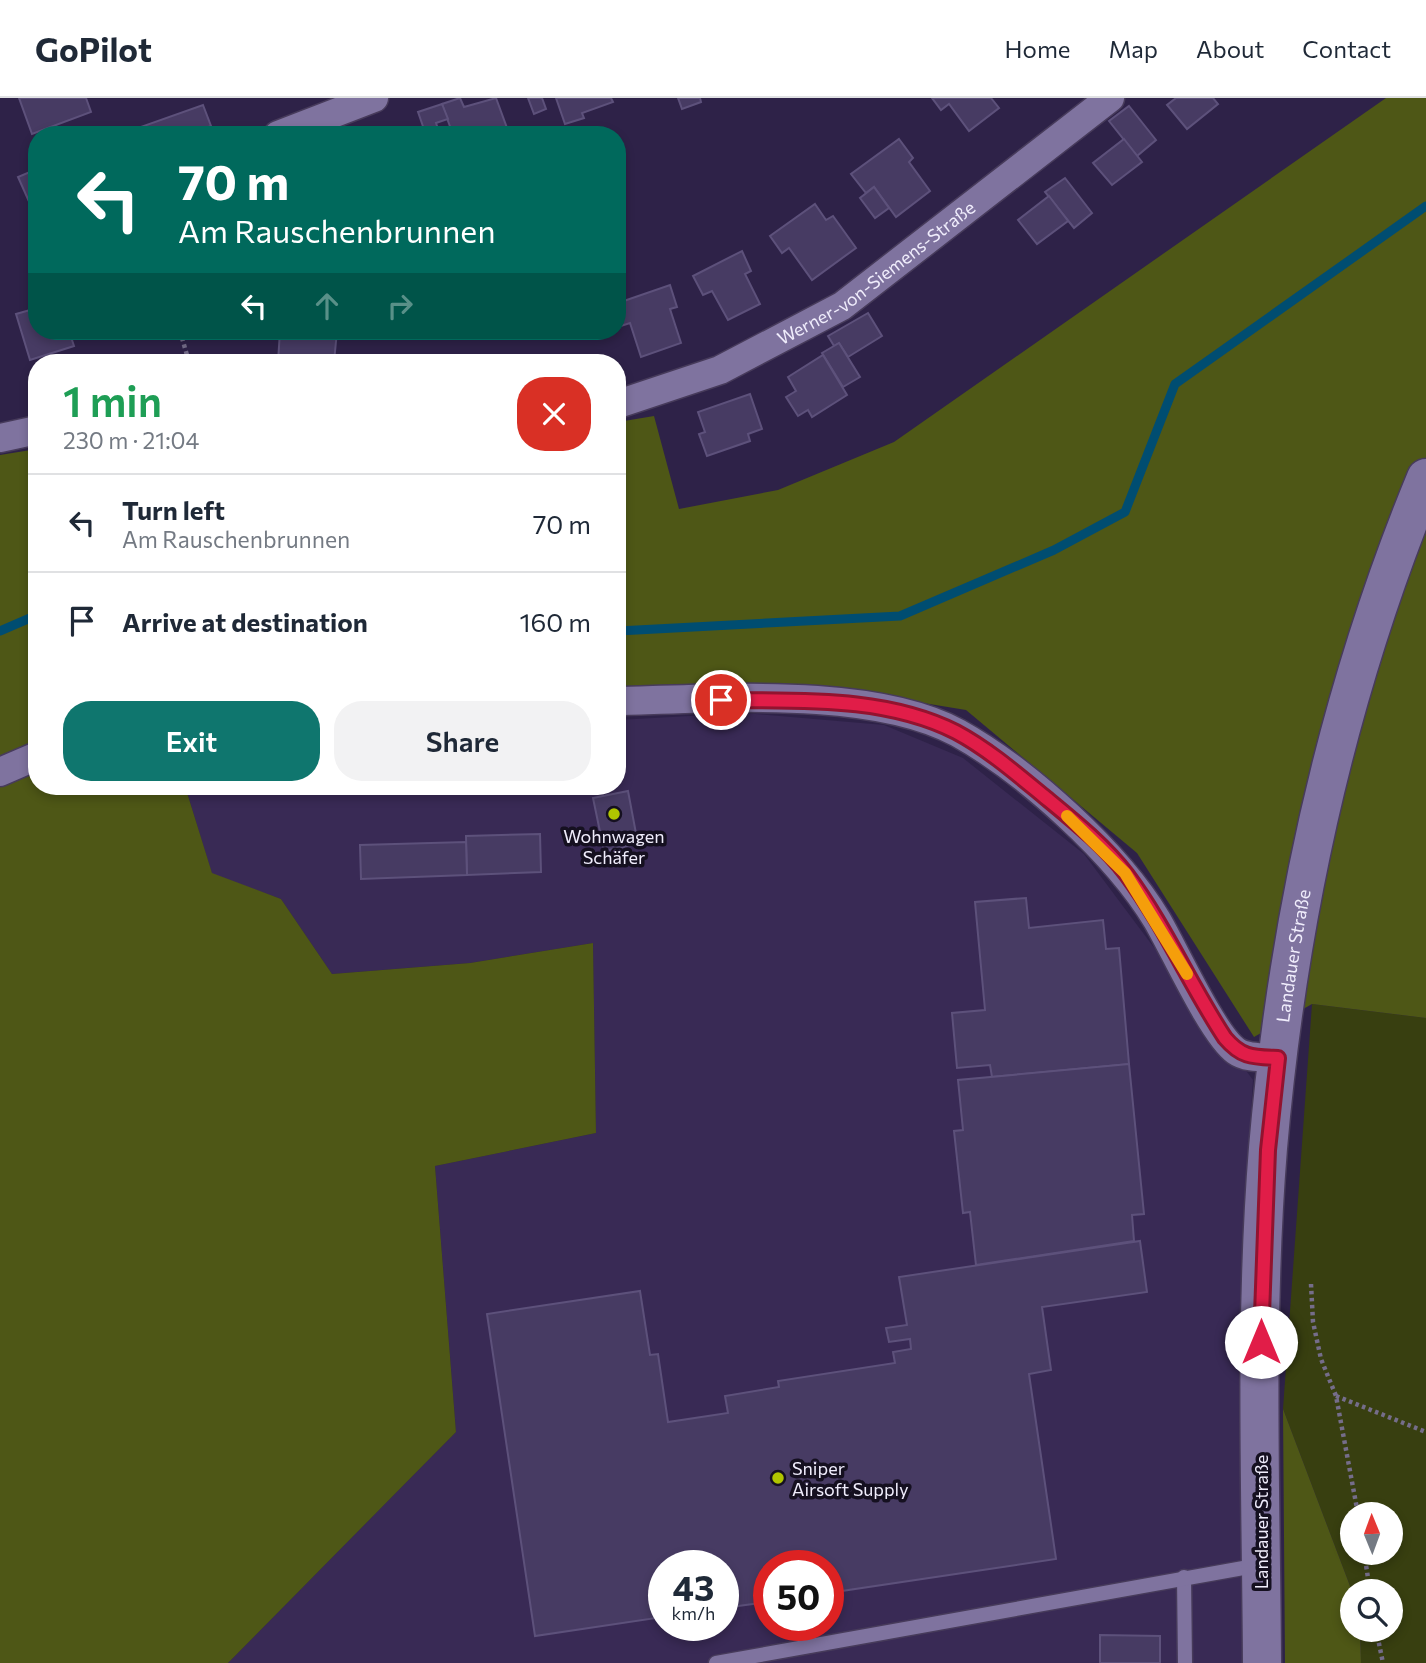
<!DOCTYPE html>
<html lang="en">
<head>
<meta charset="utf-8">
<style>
  :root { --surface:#fff; --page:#f2f2f3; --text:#1f2937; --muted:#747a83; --line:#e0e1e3; --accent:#0f766e }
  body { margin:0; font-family:Commissioner,sans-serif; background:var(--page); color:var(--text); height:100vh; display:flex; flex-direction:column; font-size:26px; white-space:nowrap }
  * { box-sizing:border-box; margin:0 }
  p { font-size:23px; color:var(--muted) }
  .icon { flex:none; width:38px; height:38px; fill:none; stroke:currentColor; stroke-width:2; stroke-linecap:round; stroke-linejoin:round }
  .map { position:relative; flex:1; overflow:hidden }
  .drawer { position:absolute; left:28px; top:256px; width:598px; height:441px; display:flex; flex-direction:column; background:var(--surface); border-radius:28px; box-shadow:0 4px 10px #0003 }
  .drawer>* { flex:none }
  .guide { position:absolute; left:28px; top:28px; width:598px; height:214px; border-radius:28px; box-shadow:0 4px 10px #0003; background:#00695c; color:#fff; overflow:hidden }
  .needle { width:46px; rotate:359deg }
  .controls { position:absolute; left:1340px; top:1404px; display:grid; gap:14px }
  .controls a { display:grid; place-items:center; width:63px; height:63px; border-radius:50%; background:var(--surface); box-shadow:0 4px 10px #0003; font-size:35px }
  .speed { position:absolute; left:648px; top:1452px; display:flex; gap:14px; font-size:35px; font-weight:700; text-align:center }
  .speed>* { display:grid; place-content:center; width:91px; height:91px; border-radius:50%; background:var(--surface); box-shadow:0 4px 10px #0003; line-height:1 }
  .speed small { font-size:18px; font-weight:400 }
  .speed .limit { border:10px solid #d22; background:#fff; color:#111 }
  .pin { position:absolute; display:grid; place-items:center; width:60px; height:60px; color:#fff; margin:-30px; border:4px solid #fff; border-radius:50%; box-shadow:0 2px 7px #0007 }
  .me { position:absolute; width:77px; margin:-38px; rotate:0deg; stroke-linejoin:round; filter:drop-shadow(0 0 5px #0008) }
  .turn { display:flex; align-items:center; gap:24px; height:147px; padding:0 35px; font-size:32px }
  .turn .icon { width:91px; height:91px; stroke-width:2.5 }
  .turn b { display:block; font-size:49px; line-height:60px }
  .lanes { display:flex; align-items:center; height:66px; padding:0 35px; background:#0003; justify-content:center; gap:35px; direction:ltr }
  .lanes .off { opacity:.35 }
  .round { display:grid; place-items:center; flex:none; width:74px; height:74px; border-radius:28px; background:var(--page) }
  .summary { display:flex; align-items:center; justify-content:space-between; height:119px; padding:0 35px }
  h1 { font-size:42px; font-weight:600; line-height:52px; color:#1e9e55 }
  .button { display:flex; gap:14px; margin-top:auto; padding:14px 35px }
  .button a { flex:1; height:80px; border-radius:28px; background:var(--accent); color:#fff; font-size:28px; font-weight:600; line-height:80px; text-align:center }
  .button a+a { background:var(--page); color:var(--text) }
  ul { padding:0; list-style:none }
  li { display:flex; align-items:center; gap:21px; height:98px; padding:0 35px; border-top:2px solid var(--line) }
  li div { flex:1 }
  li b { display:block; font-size:26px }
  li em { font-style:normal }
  header { display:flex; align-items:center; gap:42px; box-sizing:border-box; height:98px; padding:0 35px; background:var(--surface); border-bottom:2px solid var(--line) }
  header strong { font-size:33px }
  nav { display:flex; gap:38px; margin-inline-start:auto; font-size:24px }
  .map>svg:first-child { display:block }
  .built { fill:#392a55; fill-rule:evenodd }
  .green { fill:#383f10; fill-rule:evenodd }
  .forest { fill:#4e5716 }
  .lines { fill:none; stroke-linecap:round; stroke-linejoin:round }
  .stream { stroke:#004d71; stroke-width:9 }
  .building { fill:#473b63; stroke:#5d517b; stroke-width:2 }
  .service-casing { stroke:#473b5b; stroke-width:17 }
  .minor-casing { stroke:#473b5b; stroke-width:31 }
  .secondary-casing { stroke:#473b5b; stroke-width:41 }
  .path { stroke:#756d8a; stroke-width:4.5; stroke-dasharray:3.5 3.5; stroke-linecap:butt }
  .service { stroke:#7f739f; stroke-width:14 }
  .minor { stroke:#7f739f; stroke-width:28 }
  .secondary { stroke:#7f739f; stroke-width:38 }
  .route-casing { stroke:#92132f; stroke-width:18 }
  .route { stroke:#e11d48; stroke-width:12 }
  .slow { stroke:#f59e0b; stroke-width:12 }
  .poi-dot { fill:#b0c500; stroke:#151020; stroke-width:2.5 }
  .labels { text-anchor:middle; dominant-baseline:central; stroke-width:7; stroke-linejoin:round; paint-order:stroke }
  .street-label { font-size:18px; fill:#f0edfc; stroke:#151020 }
  .poi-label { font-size:18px; fill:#f0edfc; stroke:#151020 }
</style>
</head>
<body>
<header>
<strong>GoPilot</strong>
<nav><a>Home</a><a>Map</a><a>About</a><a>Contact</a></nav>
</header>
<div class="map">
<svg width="1426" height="1565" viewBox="0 0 1426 1565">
  <rect width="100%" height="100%" fill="#2e2248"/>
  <!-- built -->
  <path class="built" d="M744,615L884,627L963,660L1084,756L1253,982L1243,1134L1242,1280L1247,1565H228L456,1334L435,1068L596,1035L593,845L470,865L332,876L281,801L212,776L185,688H618V622ZM663,1468H723V1528H663ZM768,1468H828V1528H768Z"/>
  <!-- green -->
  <path class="green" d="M1312,906L1426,920V1565H1361L1360,1531H1391V1493H1353V1496L1283,1311ZM1353,1416H1391V1454H1353Z"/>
  <!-- forest -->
  <g class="forest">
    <path d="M1386,0H1426V920L1312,906L1254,939L1137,755L966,612L832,590L618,594V324L654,318L679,411L778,392L894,344Z"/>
    <path d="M37,351V648L0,663V357Z"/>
    <path d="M37,671V688H185L212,775L281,801L332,876L470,865L593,845L596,1035L435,1068L456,1334L228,1565H0V689Z"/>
    <path d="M1283,1311L1353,1496V1531H1360L1361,1565H1285Z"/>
  </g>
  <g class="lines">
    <!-- stream -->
    <g class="stream">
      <path d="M0,533L37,517"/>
      <path d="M618,533L900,518L1054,452L1125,414L1175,286L1426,108"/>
    </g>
  </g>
  <!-- building -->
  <g class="building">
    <path d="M19,0H86L91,14L32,36Z"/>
    <path d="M460,0L464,9L496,0L507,30L488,37H453L442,6Z"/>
    <path d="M528,0H542L546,11L534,16Z"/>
    <path d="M556,0H611L613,4L582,15L584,20L565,26Z"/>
    <path d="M678,0H700L701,4L682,11Z"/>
    <path d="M932,0H991L999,10L969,33L949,6L941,12Z"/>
    <path d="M1176,0H1213L1218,6L1187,31L1167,7Z"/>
    <path d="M442,6L448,21L436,25L440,37H426L418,14Z"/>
    <path d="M203,7L211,28L188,37H137L135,31Z"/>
    <path d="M1129,8L1156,42L1137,58L1109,23Z"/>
    <path d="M899,41L913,60L909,64L930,93L896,119L874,89L866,95L851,76Z"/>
    <path d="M1124,41L1142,64L1112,87L1093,65Z"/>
    <path d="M37,71V116L35,117L18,79Z"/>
    <path d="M1065,80L1092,115L1074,130L1045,94Z"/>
    <path d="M874,89L889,110L875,120L860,100Z"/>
    <path d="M1049,98L1068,123L1037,146L1018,122Z"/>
    <path d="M815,106L826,122L833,118L856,150L812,182L789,150L782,155L770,138Z"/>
    <path d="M742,153L751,173L745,176L760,206L728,222L712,193L703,197L693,178Z"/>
    <path d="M670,187L677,209L670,211L681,245L641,259L630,225L621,228L618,205Z"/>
    <path d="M37,210V233H69L74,248L30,262L16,216Z"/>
    <path d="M868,215L882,238L848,259L839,245L834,248L828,238Z"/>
    <path d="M280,233H337L334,264H278Z"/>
    <path d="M839,245L860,279L843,289L822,255Z"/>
    <path d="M823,257L847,297L812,319L808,312L798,318L786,299L796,293L788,279Z"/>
    <path d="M750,296L762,331L748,336L750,343L707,358L699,336L705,334L698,314Z"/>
    <path d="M628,693L638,746L604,753L593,700Z"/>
    <path d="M540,736L541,774L467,777L466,738Z"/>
    <path d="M466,744L467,777L361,781L360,747Z"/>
    <path d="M1026,800L1029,830L1103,822L1106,851L1119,850L1129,966L992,979L990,967L957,970L952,915L985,912L975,804Z"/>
    <path d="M1129,966L1144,1116L1132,1117L1134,1143L976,1167L970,1114L963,1115L954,1033L963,1032L958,982Z"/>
    <path d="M1140,1143L1147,1194L1042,1209L1051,1272L1029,1276L1056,1461L828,1495V1468H768V1504L723,1510V1468H663V1519L535,1538L487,1216L640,1193L650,1257L658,1256L668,1324L728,1315L725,1298L779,1289L778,1283L895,1265L893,1254L911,1251L910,1241L889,1244L886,1230L907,1227L899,1179Z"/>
    <path d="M1100,1537L1160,1538V1565H1100Z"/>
  </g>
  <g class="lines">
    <!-- service casing -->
    <g class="service-casing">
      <g id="service">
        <path d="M1184,1479L1185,1565"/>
        <path d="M716,1565L1260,1467"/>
      </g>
    </g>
    <!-- minor casing -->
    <g class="minor-casing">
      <g id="minor">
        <path d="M278,37L374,0"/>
        <path id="s1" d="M618,306L720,272L842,208L1110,0"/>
        <path d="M0,340L37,332"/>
        <path d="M618,603C715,601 872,588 958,635C1026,673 1117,755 1157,822C1174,851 1213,937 1236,953C1247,961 1265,959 1278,960"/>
        <path d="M0,674L37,658"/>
      </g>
    </g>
    <!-- secondary casing -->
    <g class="secondary-casing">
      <g id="secondary">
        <path id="s2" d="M1262,1565C1261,1394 1254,1221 1268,1050C1288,820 1338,593 1426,380"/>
      </g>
    </g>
    <!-- path -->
    <g class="path">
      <path d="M180,233L189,264"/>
      <path d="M1311,1186L1313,1224L1321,1261L1336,1298L1358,1416"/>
      <path d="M1336,1298L1426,1334"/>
      <path d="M1364,1454L1370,1493"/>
      <path d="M1376,1531L1383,1565"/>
    </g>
    <!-- service -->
    <use href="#service" class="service"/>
    <!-- minor -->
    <use href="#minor" class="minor"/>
    <!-- secondary -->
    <use href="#secondary" class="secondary"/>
  </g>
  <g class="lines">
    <!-- route casing -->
    <g class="route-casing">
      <path id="route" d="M721,602C799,603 885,598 956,634C988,651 1018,677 1046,700C1074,723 1105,748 1127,777C1165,828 1190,887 1225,940C1242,960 1253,959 1278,960L1268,1052L1261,1244"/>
    </g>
    <!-- route -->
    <use href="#route" class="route"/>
    <!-- slow -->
    <path class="slow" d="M1067,718L1125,775L1187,876"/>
  </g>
  <!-- markers -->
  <g class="poi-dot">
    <circle cx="614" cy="716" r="7"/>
    <circle cx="778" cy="1380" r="7"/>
  </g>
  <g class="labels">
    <!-- street labels -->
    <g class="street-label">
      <text stroke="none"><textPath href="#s1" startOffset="292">Werner-von-Siemens-Straße</textPath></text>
      <text stroke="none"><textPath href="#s2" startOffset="709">Landauer Straße</textPath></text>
      <text transform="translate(1261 1424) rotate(-90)">Landauer Straße</text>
    </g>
    <!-- poi labels -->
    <g class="poi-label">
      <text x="614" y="738">Wohnwagen<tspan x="614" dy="21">Schäfer</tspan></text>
      <text x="792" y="1370" text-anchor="start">Sniper<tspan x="792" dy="21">Airsoft Supply</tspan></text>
    </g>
  </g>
</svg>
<div class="controls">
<a><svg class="needle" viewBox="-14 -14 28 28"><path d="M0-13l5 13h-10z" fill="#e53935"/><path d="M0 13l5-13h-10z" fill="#747a83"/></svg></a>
<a><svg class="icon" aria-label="search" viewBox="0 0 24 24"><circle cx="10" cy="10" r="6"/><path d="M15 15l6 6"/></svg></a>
</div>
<div class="speed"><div>43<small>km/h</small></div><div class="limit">50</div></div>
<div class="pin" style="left:721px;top:602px;background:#d93025"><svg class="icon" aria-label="arrive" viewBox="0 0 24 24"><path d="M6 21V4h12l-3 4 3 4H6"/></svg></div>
<svg class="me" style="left:1261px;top:1244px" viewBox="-20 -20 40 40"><circle r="19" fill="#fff"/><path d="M0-13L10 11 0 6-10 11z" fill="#e11d48"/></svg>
<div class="guide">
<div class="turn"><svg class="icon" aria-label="left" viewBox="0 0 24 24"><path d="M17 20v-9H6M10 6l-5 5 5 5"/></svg><div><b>70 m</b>Am Rauschenbrunnen</div></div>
<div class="lanes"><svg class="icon" aria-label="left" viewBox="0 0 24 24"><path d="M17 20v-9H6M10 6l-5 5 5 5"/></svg><svg class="icon off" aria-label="ahead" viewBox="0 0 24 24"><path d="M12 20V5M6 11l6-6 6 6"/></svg><svg class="icon off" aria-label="right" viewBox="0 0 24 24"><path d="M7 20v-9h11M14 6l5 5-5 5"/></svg></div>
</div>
<section class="drawer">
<div class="summary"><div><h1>1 min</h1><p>230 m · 21:04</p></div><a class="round" style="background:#d93025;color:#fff"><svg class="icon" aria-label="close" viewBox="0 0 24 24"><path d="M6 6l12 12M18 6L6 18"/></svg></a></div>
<ul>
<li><svg class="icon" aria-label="left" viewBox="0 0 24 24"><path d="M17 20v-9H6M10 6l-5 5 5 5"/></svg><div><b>Turn left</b><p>Am Rauschenbrunnen</p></div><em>70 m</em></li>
<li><svg class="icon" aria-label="arrive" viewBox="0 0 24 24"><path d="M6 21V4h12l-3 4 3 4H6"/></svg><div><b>Arrive at destination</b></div><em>160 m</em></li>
</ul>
<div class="button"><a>Exit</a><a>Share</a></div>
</section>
</div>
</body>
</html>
